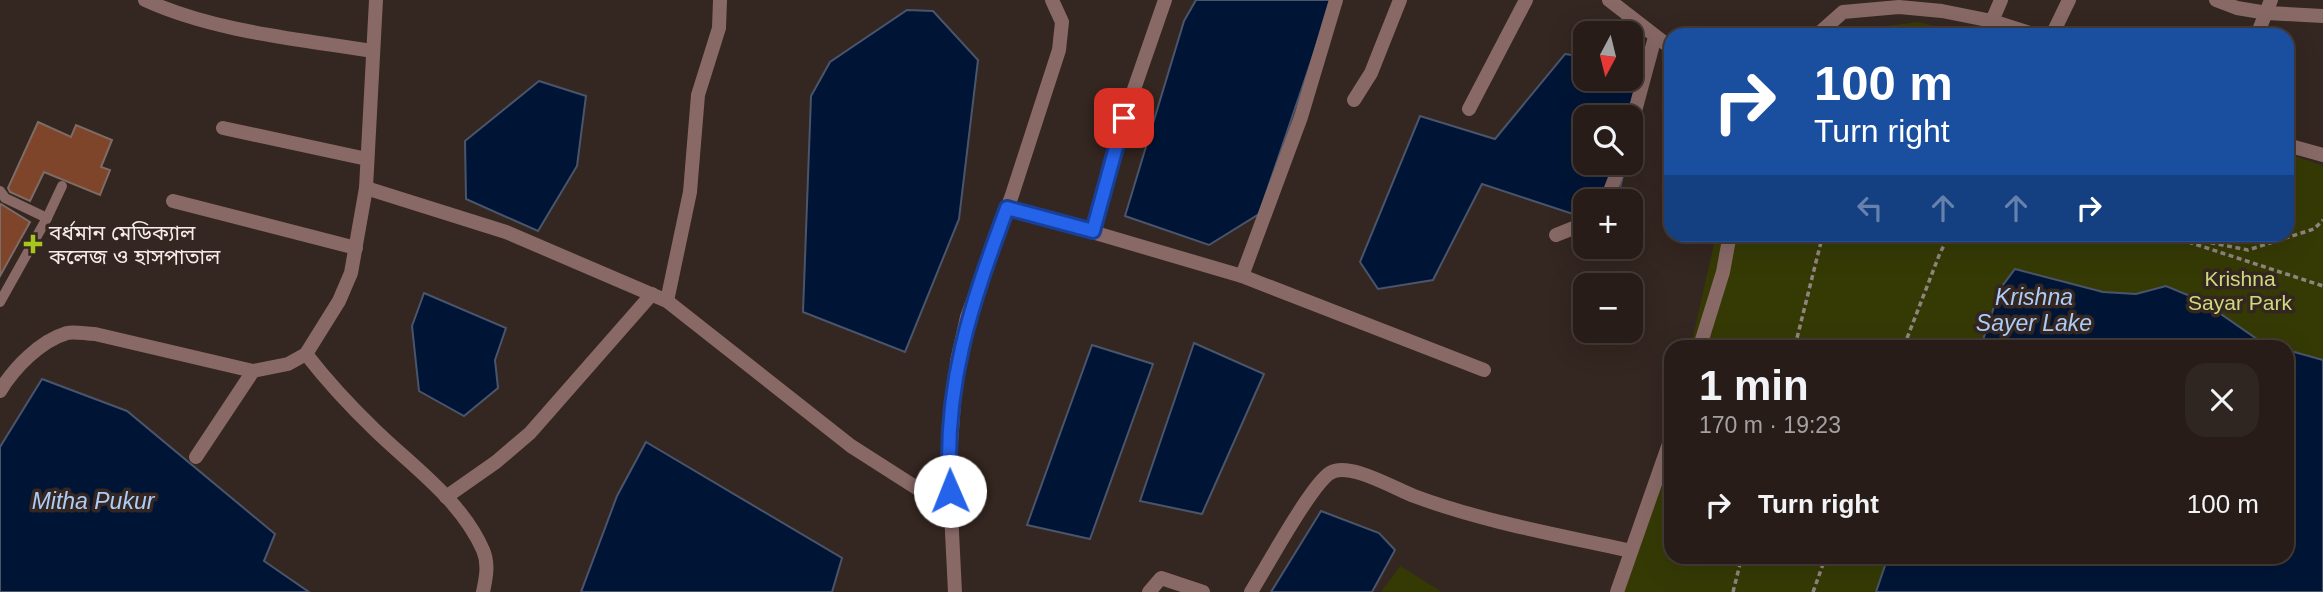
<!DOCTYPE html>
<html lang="en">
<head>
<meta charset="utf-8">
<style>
  :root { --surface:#271c18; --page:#2f2521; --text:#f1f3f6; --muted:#a4a1a2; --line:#433a37 }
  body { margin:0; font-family:Helvetica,"Noto Sans Bengali",sans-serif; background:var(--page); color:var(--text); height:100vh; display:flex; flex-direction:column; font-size:26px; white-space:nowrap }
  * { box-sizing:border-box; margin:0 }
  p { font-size:23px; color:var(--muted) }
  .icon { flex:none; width:38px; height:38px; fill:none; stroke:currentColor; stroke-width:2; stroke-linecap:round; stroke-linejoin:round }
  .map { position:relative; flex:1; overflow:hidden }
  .details { position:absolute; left:1664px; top:340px; width:630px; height:224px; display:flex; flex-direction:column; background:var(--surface); border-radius:21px; box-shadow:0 7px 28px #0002,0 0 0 2px var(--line) }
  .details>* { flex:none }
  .guide { position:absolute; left:1664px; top:28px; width:630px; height:214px; border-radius:21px; box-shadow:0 7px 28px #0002,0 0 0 2px var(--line); background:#1a4fa0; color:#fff; overflow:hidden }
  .needle { width:46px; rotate:187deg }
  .tools { position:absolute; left:1573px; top:21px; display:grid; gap:14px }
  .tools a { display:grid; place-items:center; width:70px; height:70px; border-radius:14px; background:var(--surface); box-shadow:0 7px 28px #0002,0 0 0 2px var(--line); font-size:35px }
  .pin { position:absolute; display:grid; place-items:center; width:60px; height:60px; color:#fff; margin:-30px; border-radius:14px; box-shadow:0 4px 10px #0006 }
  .me { position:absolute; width:77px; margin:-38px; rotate:359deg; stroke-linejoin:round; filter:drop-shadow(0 0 5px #0008) }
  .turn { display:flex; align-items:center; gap:24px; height:147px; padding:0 35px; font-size:32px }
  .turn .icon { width:91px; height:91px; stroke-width:2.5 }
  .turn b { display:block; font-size:49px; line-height:60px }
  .lanes { display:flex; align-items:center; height:66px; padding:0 35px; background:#0003; justify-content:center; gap:35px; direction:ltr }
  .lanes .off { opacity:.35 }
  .round { display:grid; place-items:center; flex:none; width:74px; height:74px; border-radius:21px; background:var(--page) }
  .head { display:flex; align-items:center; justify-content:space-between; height:119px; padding:0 35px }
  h1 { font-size:42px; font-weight:700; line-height:52px }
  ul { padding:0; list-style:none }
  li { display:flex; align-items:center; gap:21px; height:91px; padding:0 35px }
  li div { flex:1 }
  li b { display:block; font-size:26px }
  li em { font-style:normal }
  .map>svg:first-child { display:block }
  .green { fill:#353a05 }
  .water { fill:#001536; stroke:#4a556b; stroke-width:2 }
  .building { fill:#7f452a; stroke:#7d6c66; stroke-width:2 }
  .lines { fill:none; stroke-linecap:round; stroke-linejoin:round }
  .path { stroke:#908480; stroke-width:3.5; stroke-dasharray:5 3.5; stroke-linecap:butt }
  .service { stroke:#886966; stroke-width:10 }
  .minor { stroke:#886966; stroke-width:14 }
  .route-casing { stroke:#184099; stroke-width:18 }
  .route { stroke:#2563eb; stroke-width:12 }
  .poi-dot { fill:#a7c71e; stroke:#342620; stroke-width:2.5 }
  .labels { text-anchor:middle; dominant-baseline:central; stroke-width:7; stroke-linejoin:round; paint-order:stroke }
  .poi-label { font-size:21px; fill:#f5ebe8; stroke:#342620; text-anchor:start }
  .park-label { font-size:21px; fill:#ceda7c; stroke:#342620 }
  .water-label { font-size:23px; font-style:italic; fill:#acccf9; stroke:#342620 }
</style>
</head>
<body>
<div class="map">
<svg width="2323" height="592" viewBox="0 0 2323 592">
  <rect width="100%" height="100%" fill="#342620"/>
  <!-- green -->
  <g class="green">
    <path d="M1918,22L1972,35H1858L1870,28Z"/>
    <path d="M2287,153L2323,166V592H1617L1671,433V556H2287V346H1691L1716,235L2287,234Z"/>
    <path d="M1400,566L1442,592H1381Z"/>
  </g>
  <!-- water -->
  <g class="water">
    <path d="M1196,0H1332L1259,214L1209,245L1125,216L1184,21Z"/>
    <path d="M907,10L933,11L978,60L959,219L905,352L803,312L811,96L830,62Z"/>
    <path d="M1565,54L1585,57L1586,79H1631V64L1650,66L1631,143V117H1586V163H1626L1617,201H1586L1585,218L1482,184L1433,280L1378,289L1360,262L1420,116L1495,139Z"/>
    <path d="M539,81L586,96L577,166L538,231L466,199L465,141Z"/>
    <path d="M2015,269L2103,292L2136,294L2166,286L2202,301L2257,339L2279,346H1981L2000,289Z"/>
    <path d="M424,293L506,328L495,360L498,388L464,416L419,391L412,326Z"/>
    <path d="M1194,343L1264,374L1202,514L1140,501Z"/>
    <path d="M1092,345L1153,364L1090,539L1027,525Z"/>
    <path d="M2287,350L2323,360V592H1876L1888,557L2287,556Z"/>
    <path d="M42,379L127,411L275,534L264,561L309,592H0V447Z"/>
    <path d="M646,442L842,558L832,592H581L617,496Z"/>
    <path d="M1321,511L1379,533L1395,550L1372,592H1271Z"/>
  </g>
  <!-- building -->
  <g class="building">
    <path d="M38,122L71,137L76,125L112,140L101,167L110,170L100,195L44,172L30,201L10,192L8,188Z"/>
    <path d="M1,204L30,222L0,276V206Z"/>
  </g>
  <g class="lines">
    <!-- path -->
    <g class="path">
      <path d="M2164,234L2323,286"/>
      <path d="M2177,236L2248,250L2314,229L2323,220"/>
      <path d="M1795,346L1823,234"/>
      <path d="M1904,346L1940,253L1950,234"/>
      <path d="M1733,592L1742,556"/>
      <path d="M1813,592L1826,556"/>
    </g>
    <!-- service -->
    <g class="service">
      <path d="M0,191L5,198L47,218L0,302"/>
      <path d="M47,218L62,186"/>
    </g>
    <!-- minor -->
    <g class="minor">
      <path d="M145,0C215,32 298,39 373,51"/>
      <path d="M1609,0L1671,48"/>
      <path d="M2216,0L2237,8L2267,13L2323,16"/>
      <path d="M1992,21L2001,0"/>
      <path d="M1817,35L1843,12L1899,7L1942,11L1992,21L2036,35"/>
      <path d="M2052,35L2069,0"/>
      <path d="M2257,35L2271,0"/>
      <path d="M1354,100L1371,73L1400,0"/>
      <path d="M1469,109L1526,0"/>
      <path d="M1631,126L1655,37"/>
      <path d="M223,128L367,159"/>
      <path d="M2287,145L2323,155"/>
      <path d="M366,188L506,232L667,301L851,446L951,510"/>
      <path d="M173,201L356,248"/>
      <path d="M1606,201L1621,163"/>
      <path d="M1007,207L1242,276L1484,370"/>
      <path d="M1093,231L1124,118L1165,0"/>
      <path d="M1556,235L1586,223"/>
      <path d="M1242,276L1301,117L1336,0"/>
      <path d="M667,301L690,192L698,95L719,28L720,0"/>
      <path d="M1700,346L1723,272L1730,234"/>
      <path d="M306,354C327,381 350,406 375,430C413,467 461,500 483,550C489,564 486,578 483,592"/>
      <path d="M0,391C14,368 40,341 67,333C75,331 86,334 95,334L253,371L288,364L306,354L339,301L351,273L366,188L376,0"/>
      <path d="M196,457L253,371"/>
      <path d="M446,497L496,462L530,433L652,294"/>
      <path d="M955,592L949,472L957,361L967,317L1012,195L1059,50L1062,22L1052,0"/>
      <path d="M1149,592L1161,578L1203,592"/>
      <path d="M1251,592C1266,568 1311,485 1330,473C1349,461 1395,489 1414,496C1484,522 1559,535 1631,551"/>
      <path d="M1617,592L1671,438"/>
    </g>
  </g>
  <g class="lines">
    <!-- route casing -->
    <g class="route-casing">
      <path id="route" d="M950,491C943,385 971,305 1007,208L1093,231L1124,118"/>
    </g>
    <!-- route -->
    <use href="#route" class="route"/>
  </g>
  <!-- markers -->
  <path class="poi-dot" d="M29.5 233.5h7v7h7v7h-7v7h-7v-7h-7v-7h7z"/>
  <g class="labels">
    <!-- poi labels -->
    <g class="poi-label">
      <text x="49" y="232">বর্ধমান মেডিক্যাল<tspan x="49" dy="24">কলেজ ও হাসপাতাল</tspan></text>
    </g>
    <!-- park labels -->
    <g class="park-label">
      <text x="2240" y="278">Krishna<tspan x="2240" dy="24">Sayar Park</tspan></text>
    </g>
    <!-- water labels -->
    <g class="water-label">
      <text x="2034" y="297">Krishna<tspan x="2034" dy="26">Sayer Lake</tspan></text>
      <text x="93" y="501">Mitha Pukur</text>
    </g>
  </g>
</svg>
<div class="tools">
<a><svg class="needle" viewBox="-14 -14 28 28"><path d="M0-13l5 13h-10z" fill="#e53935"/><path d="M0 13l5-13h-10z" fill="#a4a1a2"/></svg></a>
<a><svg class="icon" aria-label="search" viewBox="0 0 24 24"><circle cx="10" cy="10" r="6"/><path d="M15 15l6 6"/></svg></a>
<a>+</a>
<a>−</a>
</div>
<div class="pin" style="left:1124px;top:118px;background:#d93025"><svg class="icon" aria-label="arrive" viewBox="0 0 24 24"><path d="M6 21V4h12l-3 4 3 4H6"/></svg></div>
<svg class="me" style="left:950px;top:491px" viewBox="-20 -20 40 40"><circle r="19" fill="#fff"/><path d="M0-13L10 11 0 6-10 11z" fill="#2563eb"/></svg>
<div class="guide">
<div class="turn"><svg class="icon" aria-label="right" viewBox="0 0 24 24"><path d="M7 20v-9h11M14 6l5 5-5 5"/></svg><div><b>100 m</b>Turn right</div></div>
<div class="lanes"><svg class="icon off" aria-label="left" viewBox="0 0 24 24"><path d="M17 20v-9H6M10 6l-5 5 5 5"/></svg><svg class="icon off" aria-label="ahead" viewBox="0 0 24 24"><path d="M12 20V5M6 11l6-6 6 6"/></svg><svg class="icon off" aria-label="ahead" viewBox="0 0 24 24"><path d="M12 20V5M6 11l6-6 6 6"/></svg><svg class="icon" aria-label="right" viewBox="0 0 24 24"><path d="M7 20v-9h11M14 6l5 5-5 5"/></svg></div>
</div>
<section class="details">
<div class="head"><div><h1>1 min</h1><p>170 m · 19:23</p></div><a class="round"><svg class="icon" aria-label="close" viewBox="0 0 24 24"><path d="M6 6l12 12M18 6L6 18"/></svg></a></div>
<ul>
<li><svg class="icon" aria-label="right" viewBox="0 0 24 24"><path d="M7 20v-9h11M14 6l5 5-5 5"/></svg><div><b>Turn right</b></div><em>100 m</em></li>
</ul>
</section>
</div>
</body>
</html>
